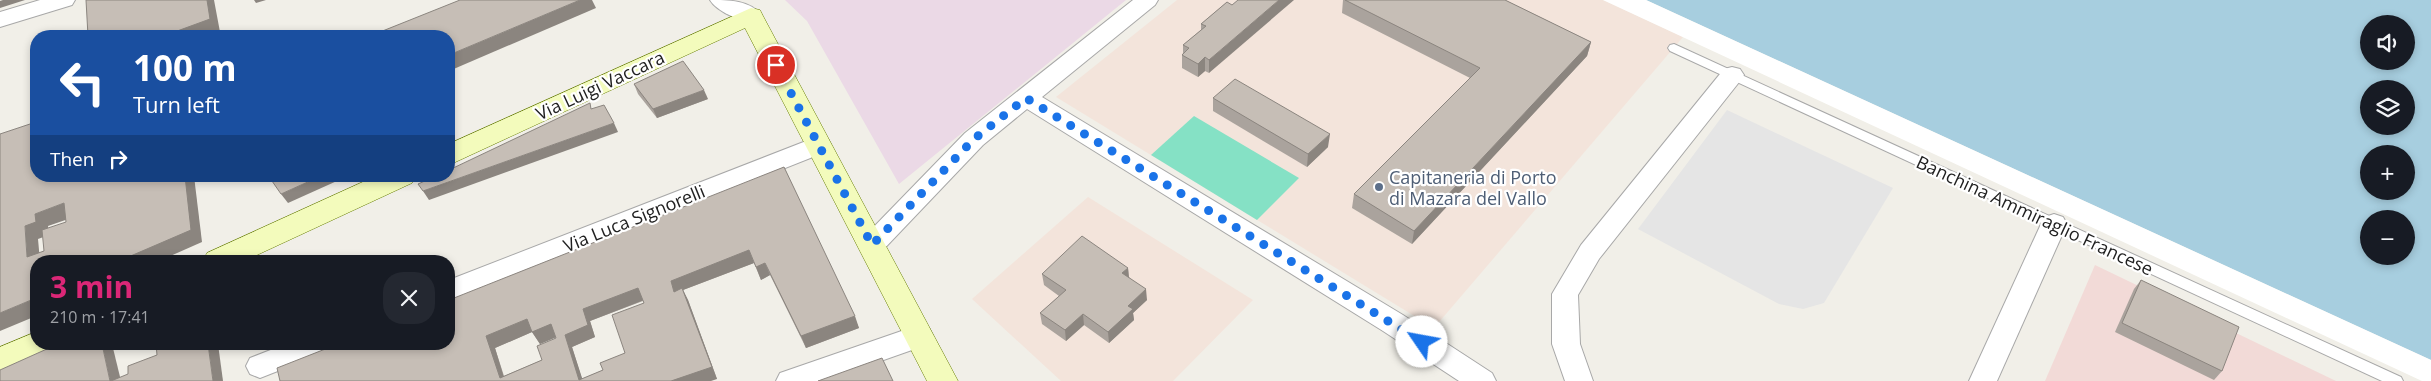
<!DOCTYPE html>
<html lang="en">
<head>
<meta charset="utf-8">
<style>
  :root { --surface:#171b24; --page:#242831; --text:#f1f3f6; --muted:#9ea1a6; --accent:#db2777 }
  body { margin:0; font-family:"Open Sans",sans-serif; background:var(--page); color:var(--text); height:100vh; display:flex; flex-direction:column; font-size:19px; white-space:nowrap }
  * { box-sizing:border-box; margin:0 }
  p { font-size:16px; color:var(--muted) }
  .icon { flex:none; width:28px; height:28px; fill:none; stroke:currentColor; stroke-width:2; stroke-linecap:round; stroke-linejoin:round }
  .map { position:relative; flex:1; overflow:hidden }
  .panel { position:absolute; left:30px; top:255px; width:425px; height:95px; display:flex; flex-direction:column; background:var(--surface); border-radius:20px; box-shadow:0 2px 8px #0003 }
  .panel>* { flex:none }
  .top-card { position:absolute; left:30px; top:30px; width:425px; height:152px; border-radius:20px; box-shadow:0 2px 8px #0003; background:#1a4fa0; color:#fff; overflow:hidden }
  .controls { position:absolute; left:2360px; top:15px; display:grid; gap:10px }
  .controls a { display:grid; place-items:center; width:55px; height:55px; border-radius:50%; background:var(--surface); box-shadow:0 2px 8px #0003; font-size:25px }
  .pin { position:absolute; display:grid; place-items:center; width:42px; height:42px; color:#fff; margin:-21px; border:2px solid #fff; border-radius:50%; box-shadow:0 1px 5px #0007 }
  .me { position:absolute; width:55px; margin:-28px; rotate:303deg; stroke-linejoin:round; filter:drop-shadow(0 0 4px #0008) }
  .turn { display:flex; align-items:center; gap:18px; height:105px; padding:0 20px; font-size:22px }
  .turn .icon { width:65px; height:65px; stroke-width:2.5 }
  .turn b { display:block; font-size:35px; line-height:42px }
  .then { display:flex; align-items:center; height:48px; padding:0 20px; background:#0003; gap:10px; font-size:19px }
  .round { display:grid; place-items:center; flex:none; width:52px; height:52px; border-radius:20px; background:var(--page) }
  .headline { display:flex; align-items:center; justify-content:space-between; height:85px; padding:0 20px }
  h1 { font-size:30px; font-weight:700; line-height:38px; color:var(--accent) }
  .map>svg:first-child { display:block }
  .commercial { fill:#f2dad7 }
  .industrial { fill:#ebd9e6 }
  .military { fill:#f3e4db }
  .pitch { fill:#85e1c5 }
  .parking { fill:#e5e5e5 }
  .water { fill:#a7cedf; fill-rule:evenodd }
  .pier { fill:#fff }
  .lines { fill:none; stroke-linecap:round; stroke-linejoin:round }
  .service-casing { stroke:#a8a8a8; stroke-width:2 }
  .minor-casing { stroke:#a8a8a8; stroke-width:2 }
  .secondary-casing { stroke:#667d03; stroke-width:1 }
  .service { fill:#fff; fill-rule:evenodd }
  .minor { fill:#fff; fill-rule:evenodd }
  .secondary { fill:#f3fbbc; fill-rule:evenodd }
  .wall { fill:#aaa39d; fill-rule:evenodd }
  .shaded-wall { fill:#8b857f }
  .building { fill:#c6beb6; stroke:#8b857f; fill-rule:evenodd }
  .route { stroke:#1a73e8; stroke-width:9; stroke-dasharray:0 16.2 }
  .service-dot { fill:#5c6f8a; stroke:#fff; stroke-width:2 }
  .labels { text-anchor:middle; dominant-baseline:central; stroke-width:4.5; stroke-linejoin:round; paint-order:stroke }
  .street-label { font-size:18px; fill:#212121; stroke:#fff }
  .service-label { font-size:18px; fill:#4e5e75; stroke:#fff; text-anchor:start }
</style>
</head>
<body>
<div class="map">
<svg width="2431" height="381" viewBox="0 0 2431 381">
  <rect width="100%" height="100%" fill="#f1efe8"/>
  <!-- commercial -->
  <path class="commercial" d="M2095,265L2336,381H2045Z"/>
  <!-- industrial -->
  <path class="industrial" d="M785,0H1126L899,184L807,21Z"/>
  <!-- military -->
  <g class="military">
    <path d="M1177,0H1603L1683,37L1434,328L1056,97Z"/>
    <path d="M1088,197L1253,300L1173,381H1061L972,299Z"/>
  </g>
  <!-- pitch -->
  <path class="pitch" d="M1194,116L1299,178L1257,220L1151,155Z"/>
  <!-- parking -->
  <path class="parking" d="M1727,110L1893,188L1824,303L1803,309L1779,304L1638,229Z"/>
  <!-- water -->
  <path class="water" d="M1646,0H2431V360ZM2369,24H2406V61H2369ZM2369,89H2406V126H2369ZM2369,154H2406V191H2369ZM2369,219H2406V256H2369Z"/>
  <!-- pier -->
  <path class="pier" d="M1603,0H1646L2431,360V381H2422Z"/>
  <g class="lines">
    <!-- service casing -->
    <g class="service-casing">
      <path id="service" d="M1674,44L2401,377L2403,381H2382L1670,51L1668,48L1670,45Z"/>
    </g>
    <!-- minor casing -->
    <g class="minor-casing">
      <g id="minor">
        <path d="M40,0H75L72,5L0,27V12Z"/>
        <path d="M710,0C728,0 751,0 762,16L759,21C746,25 717,12 710,0Z"/>
        <path d="M1133,0H1158L1155,5L1042,97L1403,315L1492,373L1496,381H1459L1383,331L1027,109L983,145L881,252L872,255L863,252L859,245L863,238L965,133Z"/>
        <path d="M1732,67L1740,69L1744,75L1740,81L1599,259L1578,295L1580,344L1593,381H1565L1552,344V294L1581,245L1724,69Z"/>
        <path d="M819,136L828,139L831,145L828,151L449,302V280Z"/>
        <path d="M2054,214L2063,217L2067,224L1997,381H1969L2041,224L2045,217Z"/>
        <path d="M919,325L929,328L933,336L929,344L824,381H776L780,373Z"/>
        <path d="M286,344H330L326,352L260,378L250,374L246,366L250,358Z"/>
      </g>
    </g>
    <!-- secondary casing -->
    <g class="secondary-casing">
      <g id="secondary">
        <path d="M751,8L760,10L763,16L958,381H927L745,28L449,165V144Z"/>
        <path d="M376,176H415L412,183L244,261H203L207,253Z"/>
        <path d="M36,332V344H52L48,353L0,374V347Z"/>
      </g>
    </g>
    <!-- service -->
    <use href="#service" class="service"/>
    <!-- minor -->
    <use href="#minor" class="minor"/>
    <!-- secondary -->
    <use href="#secondary" class="secondary"/>
  </g>
  <!-- wall -->
  <g class="wall">
    <path d="M1343,0H1505L1591,42L1587,56L1412,244L1352,208L1354,194L1470,78L1342,13Z"/>
    <path d="M1227,2L1209,73L1205,71L1198,77L1182,68V55L1183,53V45L1201,30V24Z"/>
    <path d="M634,84L708,99L657,118L638,94Z"/>
    <path d="M1213,98L1328,147L1307,167L1213,111Z"/>
    <path d="M784,167L859,328L806,348L770,275L761,280L754,263L683,290L688,300L717,379L280,381ZM643,301L644,303L625,353L603,370L582,379L572,347L595,337L590,321ZM532,332L540,344L556,337V338L542,360L504,376L495,348Z"/>
    <path d="M1128,268L1129,277L1147,300L1133,313L1134,320L1109,343L1084,325L1066,341L1042,324L1040,313L1059,296L1044,285L1042,274Z"/>
    <path d="M2141,280L2222,371L2214,380L2115,332L2134,289Z"/>
  </g>
  <!-- shaded-wall -->
  <g class="shaded-wall">
    <path d="M3,0H25L0,8V1Z"/>
    <path d="M207,0H214L220,32L207,36H169V34Z"/>
    <path d="M254,0H266L256,3Z"/>
    <path d="M580,0H592L596,8L449,71V55Z"/>
    <path d="M1279,0H1294L1209,73V60Z"/>
    <path d="M1591,42L1587,56L1412,244L1414,231Z"/>
    <path d="M1205,57V71L1198,77V64Z"/>
    <path d="M704,90L708,99L657,118L653,109Z"/>
    <path d="M449,118L455,128L449,131Z"/>
    <path d="M614,123L618,132L429,200L423,191Z"/>
    <path d="M1330,134L1328,147L1307,167L1308,154Z"/>
    <path d="M185,176H194L202,242L159,261H119Z"/>
    <path d="M321,176H348L288,203L281,194Z"/>
    <path d="M64,203L77,216L48,226L49,235L38,239L40,261L27,257L25,226L35,214Z"/>
    <path d="M749,250L754,263L683,290L688,300L717,379L711,381H671L674,292L671,281Z"/>
    <path d="M765,263L770,275L761,280L756,267Z"/>
    <path d="M1128,268L1129,279L1122,273Z"/>
    <path d="M638,288L644,300L590,321L595,337L572,347L583,381H579L565,335L583,309Z"/>
    <path d="M1146,289L1147,300L1133,313L1134,320L1109,343L1108,332L1128,306Z"/>
    <path d="M36,298V316L0,331V313Z"/>
    <path d="M1083,314L1084,325L1066,341L1065,330Z"/>
    <path d="M855,316L859,328L806,348L801,336Z"/>
    <path d="M527,319L551,324L559,336L540,344L532,332L495,348L505,381L500,378L486,336Z"/>
    <path d="M102,344H112L121,381H110Z"/>
    <path d="M208,344H218L223,381H213Z"/>
  </g>
  <!-- building -->
  <g class="building">
    <path d="M86,0H207L210,19L169,34V36H88Z"/>
    <path d="M460,0H580L449,55V36H370Z"/>
    <path d="M1238,0H1279L1209,60L1205,57L1198,64L1182,55L1189,48L1183,45L1206,26L1201,24L1227,2L1232,5Z"/>
    <path d="M1345,0H1505L1591,42L1414,231L1354,194L1480,68Z"/>
    <path d="M683,61L704,90L653,109L634,84Z"/>
    <path d="M1235,79L1330,134L1308,154L1213,98Z"/>
    <path d="M590,103L591,109L604,105L614,123L423,191L418,184L436,176H449V170Z"/>
    <path d="M36,122V176H185L191,230L119,261H36V298L0,313V134ZM64,203L66,222L42,230L44,251L27,257L25,226L36,222L35,214Z"/>
    <path d="M784,167L855,316L801,336L765,263L756,267L749,250L671,281L674,292L682,288L712,367L671,381H280L277,368L338,344H449V300ZM638,288L644,303L612,315L625,353L600,363L603,370L579,380L565,335L588,325L583,309ZM527,319L532,332L551,324L556,338L537,346L542,360L500,378L486,336Z"/>
    <path d="M283,176H321L281,194L272,181Z"/>
    <path d="M1082,236L1128,268L1122,273L1146,289L1128,306L1133,309L1108,332L1083,314L1065,330L1040,313L1066,290L1042,274Z"/>
    <path d="M2141,280L2239,327L2222,371L2122,323Z"/>
    <path d="M58,344H102L110,381H0V370Z"/>
    <path d="M156,344H208L213,381H111L128,374V366L157,355Z"/>
    <path d="M882,358L893,381H818Z"/>
  </g>
  <g class="lines">
    <!-- route -->
    <path class="route" d="M776,65L872,245L974,139L1026,98L1422,342"/>
  </g>
  <!-- markers -->
  <circle class="service-dot" cx="1379" cy="187" r="5"/>
  <g class="labels">
    <!-- street labels -->
    <g class="street-label">
      <text transform="translate(600 85) rotate(-25)">Via Luigi Vaccara</text>
      <text transform="translate(2035 215) rotate(25)">Banchina Ammiraglio Francese</text>
      <text transform="translate(634 218) rotate(-22)">Via Luca Signorelli</text>
    </g>
    <!-- service labels -->
    <g class="service-label">
      <text x="1389" y="177">Capitaneria di Porto<tspan x="1389" dy="21">di Mazara del Vallo</tspan></text>
    </g>
  </g>
</svg>
<div class="controls">
<a><svg class="icon" aria-label="sound" viewBox="0 0 24 24"><path d="M4 9h4l5-4v14l-5-4H4zM17 9q2 3 0 6"/></svg></a>
<a><svg class="icon" aria-label="layers" viewBox="0 0 24 24"><path d="M12 4l9 5-9 5-9-5zM3 14l9 5 9-5"/></svg></a>
<a>+</a>
<a>−</a>
</div>
<div class="pin" style="left:776px;top:65px;background:#d93025"><svg class="icon" aria-label="arrive" viewBox="0 0 24 24"><path d="M6 21V4h12l-3 4 3 4H6"/></svg></div>
<svg class="me" style="left:1422px;top:342px" viewBox="-20 -20 40 40"><circle r="19" fill="#fff"/><path d="M0-13L10 11 0 6-10 11z" fill="#1a73e8"/></svg>
<div class="top-card">
<div class="turn"><svg class="icon" aria-label="left" viewBox="0 0 24 24"><path d="M17 20v-9H6M10 6l-5 5 5 5"/></svg><div><b>100 m</b>Turn left</div></div>
<div class="then">Then<svg class="icon" aria-label="right" viewBox="0 0 24 24"><path d="M7 20v-9h11M14 6l5 5-5 5"/></svg></div>
</div>
<section class="panel">
<div class="headline"><div><h1>3 min</h1><p>210 m · 17:41</p></div><a class="round"><svg class="icon" aria-label="close" viewBox="0 0 24 24"><path d="M6 6l12 12M18 6L6 18"/></svg></a></div>
</section>
</div>
</body>
</html>
